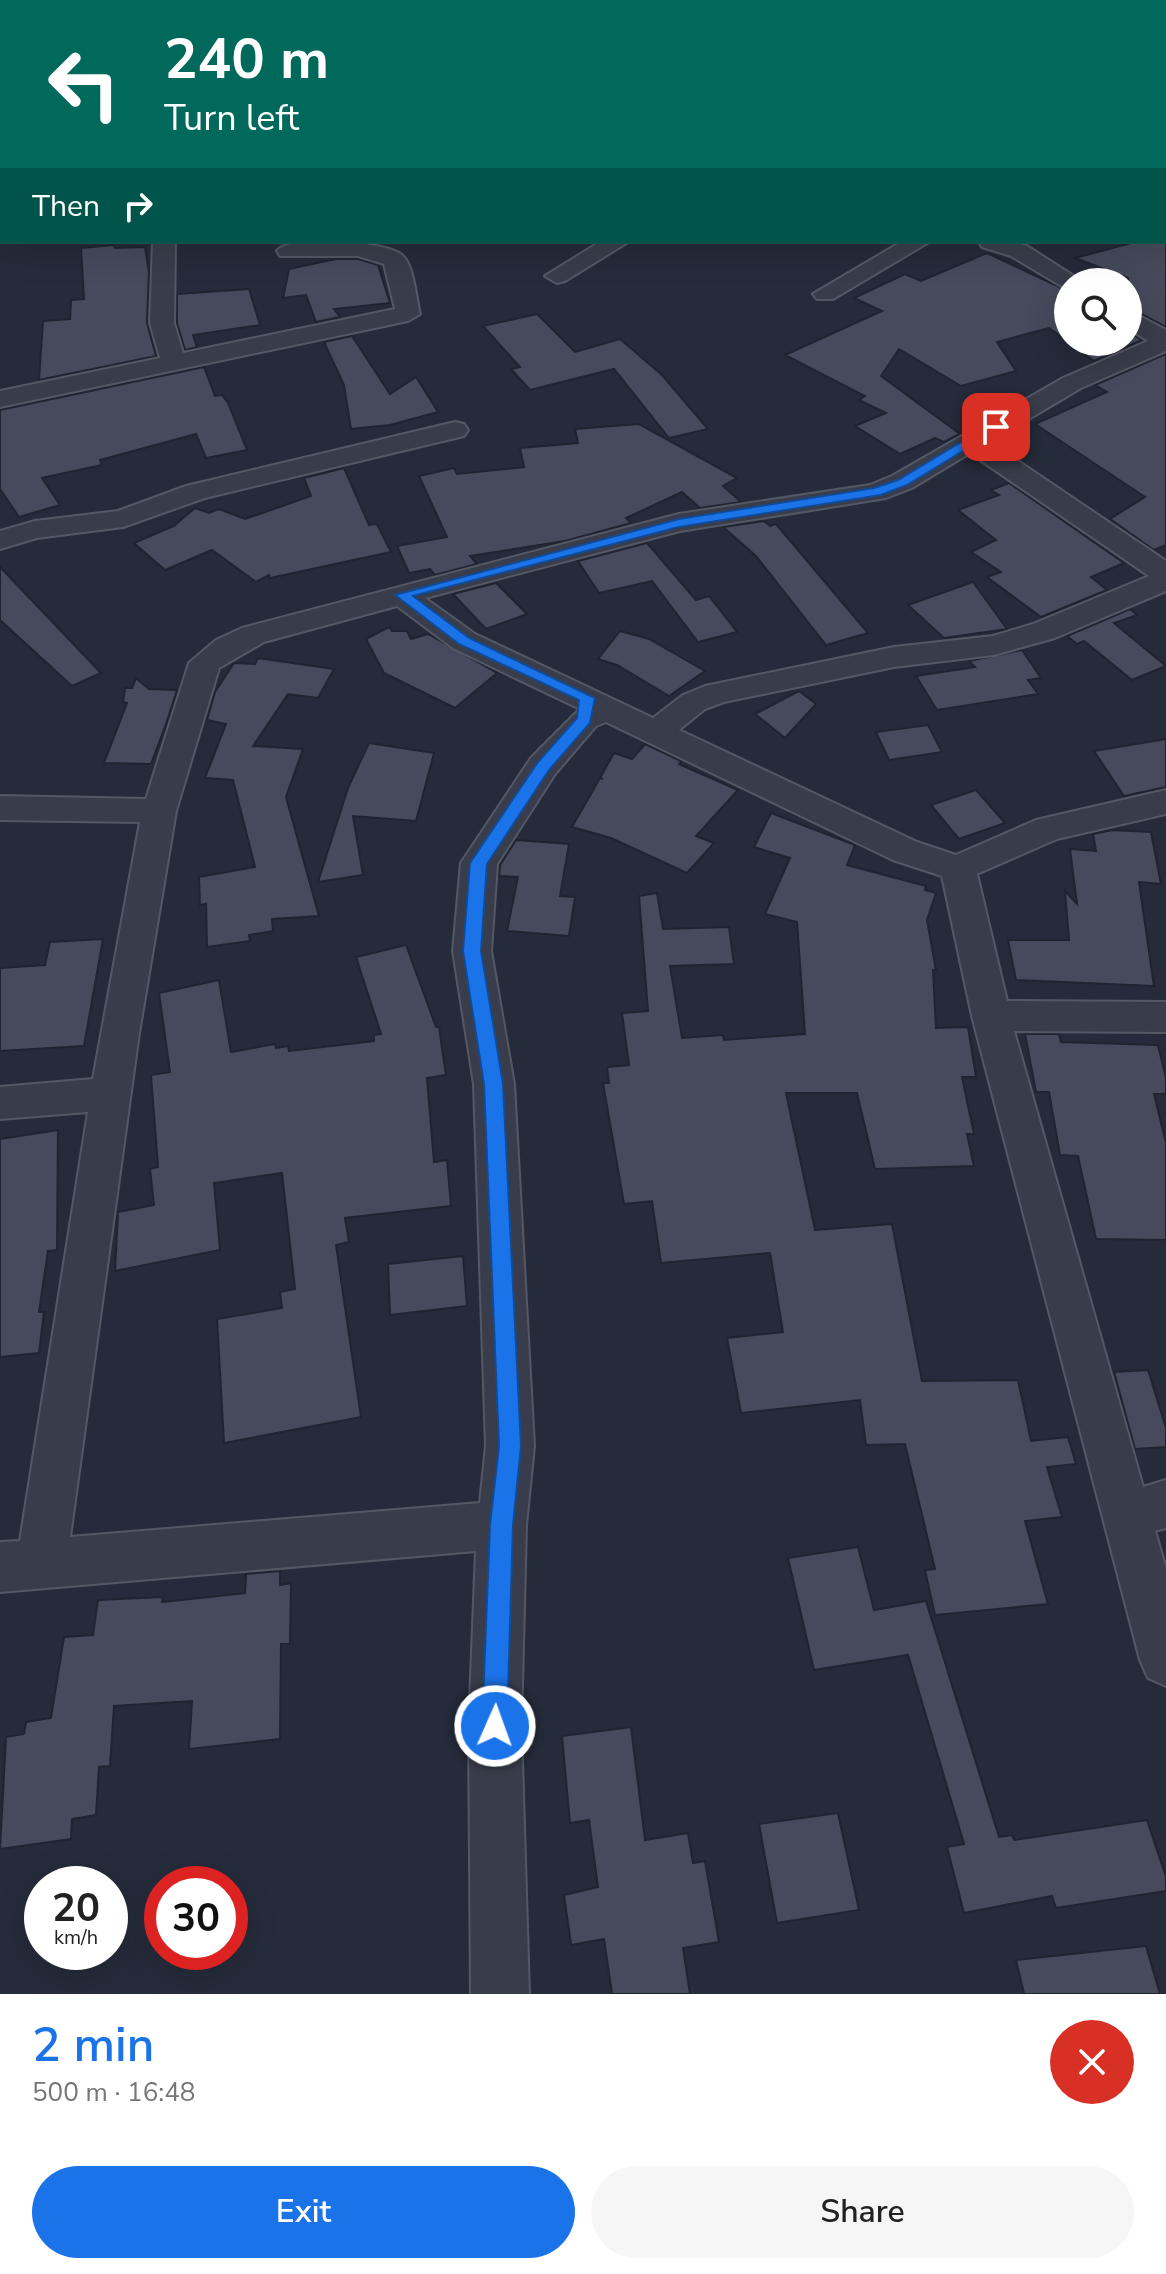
<!DOCTYPE html>
<html lang="en">
<head>
<meta charset="utf-8">
<style>
  :root { --surface:#fff; --page:#f6f6f6; --text:#222; --muted:#767676; --accent:#1a73e8 }
  body { margin:0; font-family:"Nunito Sans",sans-serif; background:var(--page); color:var(--text); height:100vh; display:flex; flex-direction:column; font-size:30px; white-space:nowrap }
  * { box-sizing:border-box; margin:0 }
  p { font-size:26px; color:var(--muted) }
  .icon { flex:none; width:44px; height:44px; fill:none; stroke:currentColor; stroke-width:2; stroke-linecap:round; stroke-linejoin:round }
  .map { position:relative; height:1994px; overflow:hidden }
  .sheet { display:flex; flex-direction:column; background:var(--surface); flex:1 }
  .sheet>* { flex:none }
  .banner { position:absolute; left:0px; top:0px; width:1166px; height:244px; box-shadow:0 8px 32px #0002; background:#00695c; color:#fff; overflow:hidden }
  .fabs { position:absolute; left:1054px; top:268px; display:grid; gap:16px }
  .fabs a { display:grid; place-items:center; width:88px; height:88px; border-radius:50%; background:var(--surface); box-shadow:0 8px 32px #0002; font-size:40px }
  .speed { position:absolute; left:24px; top:1866px; display:flex; gap:16px; font-size:40px; font-weight:700; text-align:center }
  .speed>* { display:grid; place-content:center; width:104px; height:104px; border-radius:50%; background:var(--surface); box-shadow:0 8px 32px #0002; line-height:1 }
  .speed small { font-size:20px; font-weight:400 }
  .speed .limit { border:12px solid #d22; background:#fff; color:#111 }
  .pin { position:absolute; display:grid; place-items:center; width:68px; height:68px; color:#fff; margin:-34px; border-radius:16px; box-shadow:0 4px 12px #0006 }
  .me { position:absolute; width:88px; margin:-44px; rotate:2deg; stroke-linejoin:round; filter:drop-shadow(0 0 6px #0008) }
  .turn { display:flex; align-items:center; gap:28px; height:168px; padding:0 32px; font-size:36px }
  .turn .icon { width:104px; height:104px; stroke-width:2.5 }
  .turn b { display:block; font-size:56px; line-height:68px }
  .then { display:flex; align-items:center; height:76px; padding:0 32px; background:#0003; gap:16px; font-size:30px }
  .round { display:grid; place-items:center; flex:none; width:84px; height:84px; border-radius:42px; background:var(--page) }
  .summary { display:flex; align-items:center; justify-content:space-between; height:136px; padding:0 32px }
  h1 { font-size:48px; font-weight:600; line-height:60px; color:var(--accent) }
  .cta { display:flex; gap:16px; margin-top:auto; padding:16px 32px }
  .cta a { flex:1; height:92px; border-radius:48px; background:var(--accent); color:#fff; font-size:32px; font-weight:600; line-height:92px; text-align:center }
  .cta a+a { background:var(--page); color:var(--text) }
  .map>svg:first-child { display:block }
  .building { fill:#454a5c; stroke:#202431; stroke-width:2 }
  .lines { fill:none; stroke-linecap:round; stroke-linejoin:round }
  .minor-casing { stroke:#545865; stroke-width:4 }
  .minor { fill:#393d4b; fill-rule:evenodd }
  .route { fill:#1a73e8; stroke:#114b97; stroke-width:2 }
</style>
</head>
<body>
<div class="map">
<svg width="1166" height="1994" viewBox="0 0 1166 1994">
  <rect width="100%" height="100%" fill="#252b3a"/>
  <!-- building -->
  <g class="building">
    <path d="M1135,242H1166V327L1128,307V278L1075,258Z"/>
    <path d="M114,245L115,248L145,247L149,272L147,323L156,356L39,380L43,321L70,319L71,300L84,299L81,248Z"/>
    <path d="M987,253L1068,291V342H1128V332L1142,340L1094,361L1049,328L997,342L1016,371L961,386L899,349L881,376L960,434L944,442L935,438L900,454L855,426L886,413L859,400L865,396L785,355L882,311L854,298L905,274L921,281Z"/>
    <path d="M336,259H358L378,265L390,303L334,309L340,317L316,322L306,295L283,298L289,269Z"/>
    <path d="M249,289L260,325L193,335L197,347L185,350L177,323V294Z"/>
    <path d="M537,314L575,352L620,339L662,375L708,429L669,438L614,369L530,390L511,369L520,367L483,326Z"/>
    <path d="M352,336L390,394L416,377L438,412L390,425L351,429L344,385L324,342Z"/>
    <path d="M1166,354V545L1154,550L1110,519L1145,497L1035,424L1107,392L1095,385Z"/>
    <path d="M204,367L215,396L222,395L228,403L247,450L206,458L196,434L100,460L102,465L42,478L60,505L19,517L0,489V410Z"/>
    <path d="M639,424L737,478L723,486L741,502L700,508L682,492L626,518L631,523L565,541L470,556L477,564L435,575L430,569L409,573L397,546L447,537L419,476L454,468L457,474L524,467L520,448L578,443L575,429Z"/>
    <path d="M344,468L369,525L377,524L391,552L270,578L269,575L256,582L212,550L165,570L134,543L174,526L195,508L209,513L219,509L245,519L311,496L304,478Z"/>
    <path d="M1009,483L1124,563L1091,577L1107,590L1041,617L987,577L1001,572L971,552L996,540L958,510L999,495L991,490Z"/>
    <path d="M764,521L770,526L776,524L868,633L826,645L756,556L723,527Z"/>
    <path d="M647,543L696,600L709,596L737,632L698,642L652,581L599,593L578,561Z"/>
    <path d="M0,567L101,673L72,686L0,620Z"/>
    <path d="M973,582L1007,629L944,638L908,605Z"/>
    <path d="M496,583L527,614L486,629L453,594Z"/>
    <path d="M1130,609L1137,615L1114,623L1166,666L1132,680L1084,641L1077,644L1067,636Z"/>
    <path d="M389,627L392,631H407L411,639L428,634L497,673L455,708L384,673L366,639Z"/>
    <path d="M620,631L649,639L705,671L669,696L617,665L598,659Z"/>
    <path d="M1022,650L1041,678L1028,680L1038,694L937,710L916,676L975,667L969,661Z"/>
    <path d="M258,658L334,669L318,698L288,694L253,746L303,749L286,797L319,916L272,919L273,931L249,935L250,941L207,947L206,904L200,905L199,877L255,867L233,780L205,778L226,724L207,720L215,692L234,663L255,664Z"/>
    <path d="M136,678L149,689L177,690L166,724L151,764L104,763L127,703L123,702L125,688H132Z"/>
    <path d="M799,691L816,704L785,738L755,714Z"/>
    <path d="M928,725L942,752L889,760L876,732Z"/>
    <path d="M1166,739V787L1124,796L1094,751Z"/>
    <path d="M369,743L434,753L416,821L353,816L363,875L318,882L348,788Z"/>
    <path d="M645,744L681,761L679,764L738,790L696,836L714,843L687,873L611,838L572,827L600,778L603,779L600,778L614,753L632,759Z"/>
    <path d="M976,790L1005,823L959,839L931,805Z"/>
    <path d="M771,813L855,845L847,865L926,886L925,890L936,893L927,920L936,970H933L936,1028L968,1027L976,1077H962L974,1134H967L974,1166L875,1169L857,1093H786L815,1230L892,1224L922,1381L1018,1380L1031,1441L1068,1437L1076,1464L1047,1467L1062,1517L1025,1521L1048,1604L935,1615L925,1570L935,1569L905,1444L866,1445L860,1400L741,1413L727,1338L783,1332L770,1253L661,1263L652,1201L624,1204L603,1083H609L607,1067L629,1065L622,1013L648,1011L639,896L657,893L663,929L729,927L734,964L670,966L682,1038L723,1035L724,1040L805,1034L797,922L765,914L790,858L754,847Z"/>
    <path d="M1112,830L1151,832L1161,884L1139,882L1154,986L1016,980L1008,940H1069L1065,891L1077,904L1070,849L1096,851L1093,834Z"/>
    <path d="M516,840L569,844L560,896L575,897L569,936L507,931L518,877L499,876L500,865Z"/>
    <path d="M103,939L84,1046L0,1051V968L45,965L50,942Z"/>
    <path d="M406,945L436,1027H439L446,1075L427,1078L434,1162L447,1160L451,1206L345,1218L349,1242L336,1245L361,1417L224,1443L217,1319L282,1308L280,1292L295,1289L282,1173L214,1183L220,1250L115,1271L118,1212L154,1205L150,1169L158,1167L151,1075L170,1072L159,993L219,980L231,1052L275,1044L276,1048L288,1046L289,1051L374,1041V1035L381,1034L356,957Z"/>
    <path d="M1025,1034H1059L1061,1042L1158,1045L1166,1078V1094H1154L1166,1143V1240L1096,1239L1078,1156L1060,1155L1049,1092H1036Z"/>
    <path d="M58,1130L57,1250L48,1251L39,1312H44L39,1353L0,1357V1139Z"/>
    <path d="M463,1256L467,1306L390,1315L388,1264Z"/>
    <path d="M1148,1370L1166,1428V1447L1135,1449L1114,1372Z"/>
    <path d="M858,1547L874,1610L926,1601L999,1837L1012,1835L1014,1840L1147,1820L1166,1877V1891L1056,1908L1052,1896L964,1913L947,1847L964,1844L908,1655L814,1670L788,1558Z"/>
    <path d="M280,1571V1585L291,1583L290,1644H281L280,1739L189,1749L192,1701L114,1706L110,1766L99,1767L96,1815L72,1819L71,1839L0,1849L6,1737L24,1734L26,1722L51,1718L64,1637L93,1635L98,1600L163,1597L162,1602L245,1593L246,1574Z"/>
    <path d="M631,1727L645,1840L688,1833L693,1863L705,1861L719,1942L683,1948L690,1994H612L604,1939L571,1945L564,1895L598,1887L589,1820L570,1823L562,1736Z"/>
    <path d="M838,1813L859,1910L777,1923L759,1824Z"/>
    <path d="M1146,1946L1160,1994H1024L1016,1960Z"/>
  </g>
  <g class="lines">
    <!-- minor casing -->
    <g class="minor-casing">
      <g id="minor">
        <path d="M376,0H394L375,2Z"/>
        <rect x="670" y="0" width="18" height="2"/>
        <path d="M858,0H890L891,2H858Z"/>
        <path d="M1011,0H1032L1010,2Z"/>
        <path d="M1050,0H1070L1071,2H1051Z"/>
        <path d="M1164,50L1166,51V63L1164,62Z"/>
        <rect x="1164" y="88" width="2" height="12"/>
        <rect x="0" y="127" width="2" height="12"/>
        <rect x="0" y="217" width="2" height="14"/>
        <path d="M153,242H175L174,323L183,353L395,309L384,264L358,256H280L277,251C289,234 385,241 402,255C414,265 416,299 420,314L408,321L0,407V391L160,358L150,323Z"/>
        <path d="M600,242H628L565,281L557,283L545,276Z"/>
        <path d="M901,242H929L833,299H817L813,294Z"/>
        <path d="M979,242H1014L1027,246L1083,282H1068V288L1063,287L1011,256L982,247Z"/>
        <path d="M1128,310L1166,330V351L1081,388L990,442L1166,561V591L1055,638L994,655L894,667L724,702L705,709L679,730L917,842L956,855L1036,820L1166,790V814L1057,839L977,874L1007,1001L1166,1002V1032L1014,1031L1143,1487L1166,1480V1528L1155,1531L1166,1569V1686L1148,1678L1140,1660L972,1016L942,876L893,860L606,722L596,726L555,774L497,864L491,951L514,1084L534,1446L526,1525L521,1726L529,1994H471L469,1726L476,1551L0,1592V1542L20,1541L88,1112L0,1119V1087L93,1079L140,822L0,820V796L146,799L189,663L216,640L242,628L679,514L870,485L892,476L1063,378L1148,341L1128,328ZM970,453L1149,576L1033,624L993,636L894,647L705,686L683,695L653,718L475,634L425,598L680,531L886,498L912,488ZM397,606L453,648L580,709L531,758L461,863L453,951L474,1084L486,1446L480,1503L70,1537L139,1033L176,811L219,668L264,642Z"/>
        <path d="M455,422L464,424L468,430L464,436L205,498L123,527L37,538L0,549V531L35,521L118,511L186,486Z"/>
      </g>
    </g>
    <!-- minor -->
    <use href="#minor" class="minor"/>
  </g>
  <!-- route -->
  <path class="route" d="M991,424L1002,427L907,485L881,495L679,527L413,596L469,638L595,698L590,723L549,770L487,864L481,951L503,1084L521,1446L513,1525L507,1726L504,1735L495,1739L486,1735L482,1726L490,1525L499,1446L484,1084L463,951L470,863L538,762L577,718L579,700L459,644L395,595L679,519L874,488L898,480Z"/>
</svg>
<div class="fabs">
<a><svg class="icon" aria-label="search" viewBox="0 0 24 24"><circle cx="10" cy="10" r="6"/><path d="M15 15l6 6"/></svg></a>
</div>
<div class="speed"><div>20<small>km/h</small></div><div class="limit">30</div></div>
<div class="pin" style="left:996px;top:427px;background:#d93025"><svg class="icon" aria-label="arrive" viewBox="0 0 24 24"><path d="M6 21V4h12l-3 4 3 4H6"/></svg></div>
<svg class="me" style="left:495px;top:1726px" viewBox="-20 -20 40 40"><circle r="17" fill="#1a73e8" stroke="#fff" stroke-width="3"/><path d="M0-11L8 9 0 5-8 9z" fill="#fff"/></svg>
<div class="banner">
<div class="turn"><svg class="icon" aria-label="left" viewBox="0 0 24 24"><path d="M17 20v-9H6M10 6l-5 5 5 5"/></svg><div><b>240 m</b>Turn left</div></div>
<div class="then">Then<svg class="icon" aria-label="right" viewBox="0 0 24 24"><path d="M7 20v-9h11M14 6l5 5-5 5"/></svg></div>
</div>
</div>
<section class="sheet">
<div class="summary"><div><h1>2 min</h1><p>500 m · 16:48</p></div><a class="round" style="background:#d93025;color:#fff"><svg class="icon" aria-label="close" viewBox="0 0 24 24"><path d="M6 6l12 12M18 6L6 18"/></svg></a></div>
<div class="cta"><a>Exit</a><a>Share</a></div>
</section>
</body>
</html>
